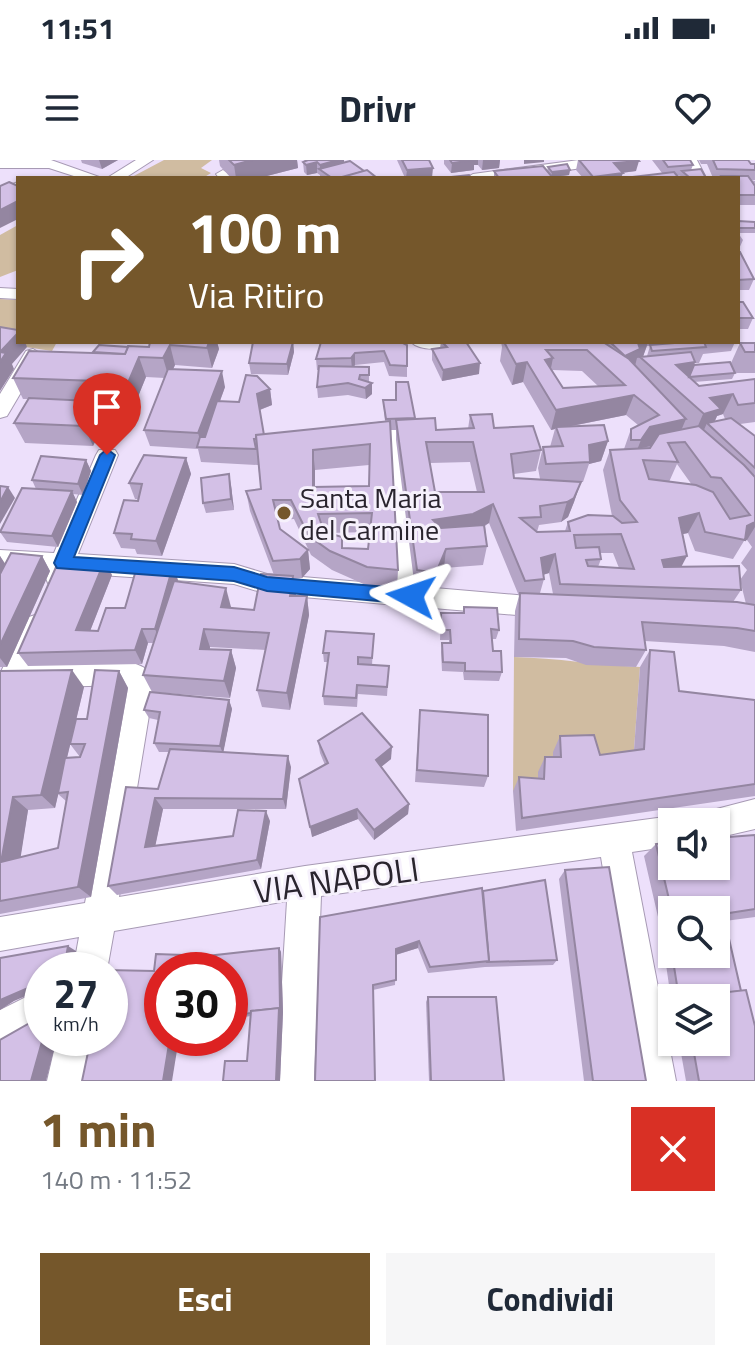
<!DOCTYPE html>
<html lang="it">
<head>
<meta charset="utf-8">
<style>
  :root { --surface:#fff; --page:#f6f6f7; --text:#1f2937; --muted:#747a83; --accent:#75572b }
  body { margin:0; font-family:"Titillium Web",sans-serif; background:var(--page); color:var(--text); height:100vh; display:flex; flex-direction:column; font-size:30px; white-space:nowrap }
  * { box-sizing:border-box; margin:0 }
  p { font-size:26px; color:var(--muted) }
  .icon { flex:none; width:44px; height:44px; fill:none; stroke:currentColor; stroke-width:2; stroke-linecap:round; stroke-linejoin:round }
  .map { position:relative; height:921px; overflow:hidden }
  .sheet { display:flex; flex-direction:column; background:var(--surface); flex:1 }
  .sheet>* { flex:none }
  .hud { position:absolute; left:16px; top:16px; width:724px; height:168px; border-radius:0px; box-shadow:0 2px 6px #0004; background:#75572b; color:#fff; overflow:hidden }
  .fabs { position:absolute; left:658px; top:648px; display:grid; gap:16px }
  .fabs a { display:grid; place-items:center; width:72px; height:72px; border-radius:0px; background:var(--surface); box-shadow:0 2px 6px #0004; font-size:40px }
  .speed { position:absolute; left:24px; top:792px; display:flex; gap:16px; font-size:40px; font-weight:700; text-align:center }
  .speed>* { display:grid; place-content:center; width:104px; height:104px; border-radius:50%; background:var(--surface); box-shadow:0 2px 6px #0004; line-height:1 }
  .speed small { font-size:20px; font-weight:400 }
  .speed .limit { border:12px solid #d22; background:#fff; color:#111 }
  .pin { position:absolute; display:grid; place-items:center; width:68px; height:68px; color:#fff; margin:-82px -34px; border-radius:50% 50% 50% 0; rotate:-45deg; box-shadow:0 0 8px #0007 }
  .pin .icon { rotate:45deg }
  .me { position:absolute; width:88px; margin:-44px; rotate:275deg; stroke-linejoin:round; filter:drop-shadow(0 0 6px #0008) }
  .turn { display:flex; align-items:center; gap:28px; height:168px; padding:0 40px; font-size:36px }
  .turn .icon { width:104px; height:104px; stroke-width:2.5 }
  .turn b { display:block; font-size:56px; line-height:68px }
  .round { display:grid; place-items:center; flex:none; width:84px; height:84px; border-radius:0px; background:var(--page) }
  .headline { display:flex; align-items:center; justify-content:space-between; height:136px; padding:0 40px }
  h1 { font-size:48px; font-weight:700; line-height:60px; color:var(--accent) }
  .primary-button { display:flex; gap:16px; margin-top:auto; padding:16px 40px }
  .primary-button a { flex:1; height:92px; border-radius:0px; background:var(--accent); color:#fff; font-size:32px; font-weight:700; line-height:92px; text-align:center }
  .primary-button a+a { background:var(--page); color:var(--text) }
  .status { display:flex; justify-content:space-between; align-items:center; height:56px; padding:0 40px; background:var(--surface); direction:ltr }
  .status svg { height:22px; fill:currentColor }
  header { display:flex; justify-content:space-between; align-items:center; height:104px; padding:0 40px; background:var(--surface); font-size:36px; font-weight:700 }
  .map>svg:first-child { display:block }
  .green { fill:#d0bca1 }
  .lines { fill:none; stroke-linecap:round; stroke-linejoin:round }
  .minor-casing { stroke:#a79ab4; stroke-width:2 }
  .minor { fill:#fff; fill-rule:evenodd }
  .wall { fill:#b5a5c6; fill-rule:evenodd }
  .shaded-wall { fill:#9486a1 }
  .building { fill:#d3c0e6; stroke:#9486a1; stroke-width:2; fill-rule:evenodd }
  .route { fill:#1a73e8; stroke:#114b97; stroke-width:2 }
  .poi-dot { fill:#75572b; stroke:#f6f1fc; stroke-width:3 }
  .labels { text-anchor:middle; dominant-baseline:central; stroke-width:6; stroke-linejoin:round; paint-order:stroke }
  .poi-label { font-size:28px; fill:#29242e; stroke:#f6f1fc; text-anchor:start }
  .near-street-label { font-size:34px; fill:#29242e; stroke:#f6f1fc }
</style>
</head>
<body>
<div class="status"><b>11:51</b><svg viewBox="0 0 49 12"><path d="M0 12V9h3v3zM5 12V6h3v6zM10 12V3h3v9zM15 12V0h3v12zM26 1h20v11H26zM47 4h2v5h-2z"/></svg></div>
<header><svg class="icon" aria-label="menu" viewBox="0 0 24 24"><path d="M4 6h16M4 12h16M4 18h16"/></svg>Drivr<svg class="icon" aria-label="heart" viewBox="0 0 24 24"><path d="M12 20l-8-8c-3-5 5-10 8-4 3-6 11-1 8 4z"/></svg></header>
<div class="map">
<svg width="755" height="921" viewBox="0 0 755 921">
  <rect width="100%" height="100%" fill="#ede0fb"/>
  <!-- green -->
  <g class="green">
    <path d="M164,0H212L201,8L211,13L203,18H130Z"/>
    <path d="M18,65V110L0,117V75Z"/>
    <path d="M0,139L18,140V182H57L52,191L0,183Z"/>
    <path d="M514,497C557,498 597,505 640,507L633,604L553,612L538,633L513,631Z"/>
  </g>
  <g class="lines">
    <!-- minor casing -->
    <g class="minor-casing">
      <g id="minor">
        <path d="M0,0H51L102,18H80L49,8H0Z"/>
        <path d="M136,0H153L125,18H107Z"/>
        <path d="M579,0H620L613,4L507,18H466L473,14Z"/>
        <path d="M683,0H697L706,18H692Z"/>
        <path d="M223,10L234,18H219L216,14Z"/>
        <path d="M18,22V32L0,40V29Z"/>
        <path d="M0,128L18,129V139L0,138Z"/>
        <path d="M411,182H453C444,191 420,191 411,182Z"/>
        <path d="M33,189L43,195L7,256L0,258V234L26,191Z"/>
        <path d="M395,269L403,271L406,276L423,427L552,438L561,441L565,448L561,455L552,458L267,434L234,424L71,413L66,423L57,426L48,423L45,416L47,411L0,408V390L54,393L96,295L99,290H115L118,295L78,394L234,404L267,414L397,425L384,276L387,271Z"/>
        <path d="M35,455L44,458L48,466L32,503C62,502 140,488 155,519L119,737L305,706L672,656L683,660L672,662V686L632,692L676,921H638L601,697L321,736L314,921H276L287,741L114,771L107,810H73L79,777L0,791V757L85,743L126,525L13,528L3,524L0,514L22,466L26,458Z"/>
        <path d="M755,639V669L716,678V662H701L705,652Z"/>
        <path d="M42,829V867L0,888V850Z"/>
        <path d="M57,878H93L85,921H47Z"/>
      </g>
    </g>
    <!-- minor -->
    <use href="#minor" class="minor"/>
  </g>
  <!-- wall -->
  <g class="wall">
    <path d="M81,0H118L102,9L82,3Z"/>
    <path d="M219,0H297L298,8L259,18H231L220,6Z"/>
    <path d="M305,0H344V2L377,18H320V15L317,13L307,15L304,12L303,2Z"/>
    <path d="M397,0H429L432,18H405Z"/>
    <path d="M444,0H500L499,8L482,10L478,5H474V10L451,13L444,4Z"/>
    <path d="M578,0L636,11L622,13L621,18H583L576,10Z"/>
    <path d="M652,0H690L693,5L691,10L706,18H680L681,16L662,13Z"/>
    <path d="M699,0H748L751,4H755V20H751L755,21V45H738V18H713L707,4H701Z"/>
    <path d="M548,7L570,10L569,15L553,18H494V11H547Z"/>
    <path d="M738,61L755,62V73H738L743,80L738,91Z"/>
    <path d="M738,92L754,119L749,130H738Z"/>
    <path d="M738,142L753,158L748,169H740L738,174Z"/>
    <path d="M150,182H217L219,189L212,208L175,205L173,209L225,227L220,241L239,242L270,229L272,245L260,250L264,275L385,261L383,240L436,270L468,269L470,255L541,290L536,311L514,314V318L540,319L538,308L543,287H550L555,269L551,270L523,222L512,225L500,201L502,187L501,182H652L651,185H653L654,182H735L731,191L703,194L699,203H695L694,205L735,213L732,219L694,222L699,226L755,219V262L740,264L755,276V492L724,486L645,481L646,490L636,507L586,505L566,498L514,497L515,451L519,436L489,363L485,366L487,386L483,405L444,408L434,431L415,429L396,280V270H390L398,410L397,429L368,426L332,410L311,395L294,359L278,360L280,369L308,390L310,409L302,418L293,419L295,436H307L309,455L290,550L262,547L257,530L266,490L210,487V490H231L236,508L230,538L152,532L143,515L154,483H148L142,504L28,506L18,493L112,415L90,471H98L125,448L178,421L231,447V448L254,450L274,415L250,351L246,331L261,329L258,305L201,302L198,289L150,286L144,270L165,218L146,217L121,278H108L103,265L93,286L25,283L14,263L28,239H23L13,218L94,193L128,187H149ZM647,186H650L647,196H643ZM552,210L582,211L598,226L563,228ZM723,254L725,259L715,261L717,256ZM626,255L638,265L631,269L624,289L610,290L603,310L612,356L568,362L565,371L537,372L539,365L561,362L568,357L574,342L580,322H583L589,304L601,301L608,281L572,266ZM470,302L477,332H435L430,303ZM677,304L692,325L669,322ZM369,305V326L315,327V310ZM370,372L368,389L343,388L342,377L328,373ZM688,373L695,391L733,399L744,381L747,380L752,387L741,403L747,410L740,420L746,444L733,442L741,430L681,406L682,374ZM600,393H613L619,408L598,407L601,399ZM549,413L553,434L540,433L544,419L543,415Z"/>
    <path d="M293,182L294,192L288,215L251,214L249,203Z"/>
    <path d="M401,182L407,206V217L389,216L384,202L355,205L354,206L369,207V222L372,234L366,239L348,235L318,238L317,227L319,210H317L316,199Z"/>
    <path d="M441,182H466L479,214L442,221L432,200V189L440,188Z"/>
    <path d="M740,183H755V213H735L731,203Z"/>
    <path d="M186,298L191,314L162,396L137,394L135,389L121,388L114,373L138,339H135L129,323Z"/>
    <path d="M86,300L91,311L83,335L73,334L77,342L58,387L7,382L0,372L36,329L32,320Z"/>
    <path d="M231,325L234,350L206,353L203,343Z"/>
    <path d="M0,396L5,405L42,396L50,411L7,507H0Z"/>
    <path d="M464,447L499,470L496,479H492L493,491L502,512L499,521L464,520L463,512L442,511L441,492L442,483H449V480H440L441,453H463Z"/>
    <path d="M374,474L372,505L389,506L387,536L358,534L357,547L324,545L323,536L328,502H324L323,493Z"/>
    <path d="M650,490L679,531L755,540V636L516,671L513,631L519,617L538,619V612L545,597H553V592L560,576L600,595L634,590L640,507Z"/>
    <path d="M0,511L84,527L67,597H80L70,584L119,511L128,528L91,737L0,754ZM58,634L66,641L58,688L20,698L28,650L55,648Z"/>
    <path d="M229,540L232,549L223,592L291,607L286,649H163L155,686L233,676L270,661L261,709L117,735L108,726L158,629L169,592H159L154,583L158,560L149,558L144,550Z"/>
    <path d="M419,562L488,616L484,627L415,622Z"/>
    <path d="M318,581L391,599L381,607L409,644L408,654L374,680L358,659L312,677L325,605L320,593Z"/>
    <path d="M755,675V757L725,761L755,921H686L679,882H716V838H672V846L661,770L644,696L656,684ZM672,750H716V794H672Z"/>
    <path d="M565,710L646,921H584L559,719Z"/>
    <path d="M483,731L557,800L553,805L485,807L428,813L418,788L396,795L395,825L373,830L320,757Z"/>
    <path d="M279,788L281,792L283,852L280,921H223L247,901L251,856L230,859V810Z"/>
    <path d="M428,837L504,921H429L426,842Z"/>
  </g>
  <!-- shaded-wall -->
  <g class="shaded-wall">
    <path d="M99,0H118L102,9Z"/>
    <path d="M252,0H297L298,8L259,18H236L234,5Z"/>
    <path d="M338,0H344V9H320V5Z"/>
    <path d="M470,0H478V5H474V10L451,13L452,3Z"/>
    <path d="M483,0H500L499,8L482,10Z"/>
    <path d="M524,0H544V2L524,4Z"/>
    <path d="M639,1L636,11L612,14L614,3Z"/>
    <path d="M317,2V13L307,15L306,5Z"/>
    <path d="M433,8L432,18H406L407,10Z"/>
    <path d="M570,10L569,15L551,17L552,12Z"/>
    <path d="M623,13L621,18H593V17Z"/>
    <path d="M18,41V59L0,68V50Z"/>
    <path d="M18,173V182H25L27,187L12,204L14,209L0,231V192Z"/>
    <path d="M209,182H217L219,189L212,208L207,188Z"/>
    <path d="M293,182L294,192L288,215L287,204Z"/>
    <path d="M648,182L643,197L637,198L635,206L625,196L638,183Z"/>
    <path d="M170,185L175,205L169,218L163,198Z"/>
    <path d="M355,193V205L352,209L351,198Z"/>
    <path d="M139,197L146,217L121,278L113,258Z"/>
    <path d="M553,198L549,218L545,200Z"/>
    <path d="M527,202L523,222L512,225L516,204Z"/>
    <path d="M695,202L687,222L676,205Z"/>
    <path d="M480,203L479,214L442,221L443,210Z"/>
    <path d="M369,207V225L372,223V234L366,239L365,228L369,225Z"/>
    <path d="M222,211L225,227L203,287H202L198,273Z"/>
    <path d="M270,229L272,245L259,250L257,234Z"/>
    <path d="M733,234L723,254L717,256L712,267L707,263L703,272L694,275L710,238Z"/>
    <path d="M634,235L626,255L556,269V267L555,269L551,270L556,250Z"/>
    <path d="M96,242L103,258H100L103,265L93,286L84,266Z"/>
    <path d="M686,259L677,280L642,288L633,300L641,280L650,267Z"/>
    <path d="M608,281L601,301L589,304V285Z"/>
    <path d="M313,290L315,310V347L313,327Z"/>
    <path d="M186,298L191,314L162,396L156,381Z"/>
    <path d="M86,300L91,311L83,335L78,324Z"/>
    <path d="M229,314L231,325L234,350L231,339Z"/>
    <path d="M581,322L574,342L568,357L561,362L567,342Z"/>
    <path d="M8,327L15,338L0,364V342Z"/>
    <path d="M72,331L77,342L58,387L52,376Z"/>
    <path d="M493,344L489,363L470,373L432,380L433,360Z"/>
    <path d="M699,353L688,373L669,377L679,358Z"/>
    <path d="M755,362V367L747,380L744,381L747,366Z"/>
    <path d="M446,389L444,408L434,431L436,413Z"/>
    <path d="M308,390L310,409L302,418L300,399Z"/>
    <path d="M555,394L549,413L535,417L541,398Z"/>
    <path d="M0,396L8,408L0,425Z"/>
    <path d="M42,396L50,411L7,507L0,498V485Z"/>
    <path d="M687,396L677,415L652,419L662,400Z"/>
    <path d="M105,400L112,415L85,484L76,470Z"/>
    <path d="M173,406L178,420L161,483L155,469Z"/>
    <path d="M293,416L296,435L293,454L290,436Z"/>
    <path d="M226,428L231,447L226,465L221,447Z"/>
    <path d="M307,436L309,455L290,550L287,533Z"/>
    <path d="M142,469L148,483L142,504L135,490Z"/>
    <path d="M204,469L210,487L207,507L200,489Z"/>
    <path d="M231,490L236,508L230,538L224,521Z"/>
    <path d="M72,510L84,527L55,648L41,635Z"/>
    <path d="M119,511L128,528L91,737L78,727Z"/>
    <path d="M229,540L232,549L223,594L220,586Z"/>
    <path d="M392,587L391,599L376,611V600Z"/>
    <path d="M288,596L291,607L286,649L283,639Z"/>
    <path d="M13,637L28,650L18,714L1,702Z"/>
    <path d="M155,638L163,649L153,697L145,687Z"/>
    <path d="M409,644L408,654L374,680V670Z"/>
    <path d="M357,649L358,659L312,677L310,667Z"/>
    <path d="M266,651L270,661L261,709L257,700Z"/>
    <path d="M419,781L418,788L395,795L396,789Z"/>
    <path d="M68,786L76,791L73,810H64Z"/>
    <path d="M279,788L281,792L283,852L280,921H276Z"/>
    <path d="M183,795L190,801L189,810H181Z"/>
    <path d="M42,822V829L14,841L0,850V840L4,838Z"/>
    <path d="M43,878H57L46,921H31Z"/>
    <path d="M170,878H179L172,921H163Z"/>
  </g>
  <!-- building -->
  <g class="building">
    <path d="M229,0H252L234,5Z"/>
    <path d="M308,0H338L320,5L317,2L306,5L303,2Z"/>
    <path d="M402,0H429L433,8L407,10Z"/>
    <path d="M450,0H475L452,3Z"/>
    <path d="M579,0H638L639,1L614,3L623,13L593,17Z"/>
    <path d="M663,0H690L693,5L668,7Z"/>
    <path d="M713,0H748L751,4H755V10L717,9Z"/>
    <path d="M350,1L364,11L343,18H332L319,9Z"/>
    <path d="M567,4L570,10L552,12L548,7Z"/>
    <path d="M543,6L553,18H499L494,11Z"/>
    <path d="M701,9L706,18H690L682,11Z"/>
    <path d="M367,10L377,18L342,17Z"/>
    <path d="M674,12L679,18H624Z"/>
    <path d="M469,15L471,18H442Z"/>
    <path d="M721,16H748L755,26V35H738V18H722Z"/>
    <path d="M9,22L18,26V41L0,50V26Z"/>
    <path d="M738,61L755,62V68H738Z"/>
    <path d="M738,92H740L754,119L738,120Z"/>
    <path d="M738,142H743L753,158H738Z"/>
    <path d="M0,167L18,170V173L0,192L6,193L0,202Z"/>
    <path d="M150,182H209L207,188L170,185L163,198L139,197L113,258H100L109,242H96L84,266L14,263L29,238L90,241L97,221L13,218L29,191L125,194L128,186L149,187Z"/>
    <path d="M253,182H293L287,204L249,203Z"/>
    <path d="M321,182H401L407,185V206L390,205L384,191L355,193L351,198L316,199Z"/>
    <path d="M442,182H466L480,203L443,210L432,189L447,187Z"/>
    <path d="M504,182H603L629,199L686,259L650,267L641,280H631V269L659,255L634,235L556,250L527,202L516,204ZM546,190H587L625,225L563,228L545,200L553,198Z"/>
    <path d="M610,182H642L638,183L640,189L625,196Z"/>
    <path d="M687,182H704L706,187L652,191L650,185Z"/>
    <path d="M740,183H755V192H745Z"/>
    <path d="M99,185L128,187L125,194L93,192Z"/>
    <path d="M691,192L695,202L676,205L699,226L755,219V243L738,245L733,234L710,238L721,249L704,254L640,197Z"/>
    <path d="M730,202L735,213L689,217L694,205Z"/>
    <path d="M319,206L369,207V215H360L359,219L372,223L365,228L348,223L317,227Z"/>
    <path d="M168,209L222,211L198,273L144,270Z"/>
    <path d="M246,215L257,216L270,229L257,234L264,275H256V279H254L256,289L197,287L200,277H205L217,241L239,242Z"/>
    <path d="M396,222H408L415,258L386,259L383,240H396Z"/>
    <path d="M492,254L494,268L533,266L541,290L511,294L514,318L581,322L574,338L567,342L540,346L541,357L520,358L537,372L570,371L568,362L588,355L613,356L622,363L637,362L620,340L610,290L650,288L659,274L699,266L744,305L755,317V362L747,366L745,380L705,372L699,353L679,358L687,396L662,400L664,407L739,406L741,430L560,424L555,394L541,398L544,419L525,421L493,344L473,354L433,360L441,368L484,365L487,386L446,389L436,413L417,410L396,260L435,258L436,270L474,268L470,255ZM426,282H473L484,332H435ZM685,282L711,317L721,318L750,355L730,359L713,332L696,325L649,319L643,300L678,302L668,283ZM621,374L634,409L588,406L586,400L601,399L599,387L576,388L574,375Z"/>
    <path d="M731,258L755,276V308L707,263Z"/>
    <path d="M390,261L398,410L367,407L330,391L309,376L291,340H273L280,369L308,390L300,399L273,401L246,331L261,329L256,275ZM370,284L369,326L313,327V290ZM372,353L368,389L342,388V377L324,372L318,354Z"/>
    <path d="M604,265L608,281L589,285L590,302L546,304L543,287L563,286L556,267Z"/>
    <path d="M144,295L186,298L156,381L131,379L132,374L114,373L124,340L138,341L142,324L129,323Z"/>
    <path d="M41,296L86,300L78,324L32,320Z"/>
    <path d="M229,314L231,339L203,343L201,318Z"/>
    <path d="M0,326L8,327L0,342Z"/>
    <path d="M22,328L72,331L52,376L0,372Z"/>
    <path d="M11,393L42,396L0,485V414Z"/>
    <path d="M60,398L105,400L76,470L98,471L106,448H125L138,403L173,406L155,469H142L135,490L18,493Z"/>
    <path d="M261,414L293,416L290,436H307L287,533L257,530L269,473L204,469L200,489L231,490L224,521L143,515L174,421L226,428L221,447L254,450Z"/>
    <path d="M520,433L737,442L755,445V471L737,468L642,462L646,490L594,487L573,481L519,479Z"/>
    <path d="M464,447L497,448L499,470L491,469L493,491H501L502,512L465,511V503L443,502L442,483H451L450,470H441V453H464Z"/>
    <path d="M326,471L374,474L372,498L358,497V504L389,506L387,527L357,525L356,538L323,536L329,493H323Z"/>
    <path d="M650,490L674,492L679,531L755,540V624L522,658L519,617L544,619L545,597H561L560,576L594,575L600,595L644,589Z"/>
    <path d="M72,510L41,635L13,637L1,702L58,688L68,632L58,633L65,598L80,597L85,584H70L76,559H87L95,510L119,511L78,727L0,741V511Z"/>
    <path d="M150,532L229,540L220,586L154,583L160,552L144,550Z"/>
    <path d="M420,550L488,555V616L417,610Z"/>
    <path d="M362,553L392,587L376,600L409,644L374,670L357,649L310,667L299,619L328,603L318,581Z"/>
    <path d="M170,589L288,596L283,639L155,638L145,687L233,676L238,650L266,651L257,700L108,726L126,627L158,629Z"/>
    <path d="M755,675V749L716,755V750H672V752L656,684L672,682V706H716V678Z"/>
    <path d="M609,707L646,921H593L565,710Z"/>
    <path d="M545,720L557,800L488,802L489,801L483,731Z"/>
    <path d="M482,728L489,801L430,807L419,781L396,789V820L373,825L375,921H315L320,757Z"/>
    <path d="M724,757L741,831L679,838L672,794H716V758Z"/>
    <path d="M668,765H672V792Z"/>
    <path d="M68,786L64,810H42V822L0,840V798Z"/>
    <path d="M279,788L280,849H279V848L251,851V853L230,856V810H198V797Z"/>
    <path d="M156,794L183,795L181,810H162V878H170L163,921H82L91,878H110V810H106L154,811Z"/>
    <path d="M746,830L755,866V921H699L692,882H716V838L683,837Z"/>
    <path d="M428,837H496L504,921H431Z"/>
    <path d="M279,848L276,921H223L225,901H247L251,851Z"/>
    <path d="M42,856L43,878L31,921H0V880Z"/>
  </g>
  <!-- route -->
  <path class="route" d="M107,289L115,295L74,397L234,407L267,417L411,429L420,436L411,444L267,431L234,421L57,408L54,403L100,295Z"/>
  <!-- markers -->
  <circle class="poi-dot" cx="284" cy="353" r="8"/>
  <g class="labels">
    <!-- poi labels -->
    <g class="poi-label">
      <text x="300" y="337">Santa Maria<tspan x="300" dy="32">del Carmine</tspan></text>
    </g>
    <!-- near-street labels -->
    <g class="near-street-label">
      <text transform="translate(336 719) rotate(-8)">VIA NAPOLI</text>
    </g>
  </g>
</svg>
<div class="fabs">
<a><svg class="icon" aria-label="sound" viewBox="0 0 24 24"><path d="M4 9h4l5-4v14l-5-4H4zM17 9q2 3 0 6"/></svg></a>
<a><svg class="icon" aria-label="search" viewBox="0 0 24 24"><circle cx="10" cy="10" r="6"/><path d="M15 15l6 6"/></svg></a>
<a><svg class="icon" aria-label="layers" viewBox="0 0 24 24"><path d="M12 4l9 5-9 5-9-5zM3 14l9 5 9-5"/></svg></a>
</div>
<div class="speed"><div>27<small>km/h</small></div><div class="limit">30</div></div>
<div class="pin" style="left:107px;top:295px;background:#d93025"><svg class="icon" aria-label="arrive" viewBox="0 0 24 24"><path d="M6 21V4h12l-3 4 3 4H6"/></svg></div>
<svg class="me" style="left:411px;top:436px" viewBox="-20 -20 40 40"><path d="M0-17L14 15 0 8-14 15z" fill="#1a73e8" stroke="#fff" stroke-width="4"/></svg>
<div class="hud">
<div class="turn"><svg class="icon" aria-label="right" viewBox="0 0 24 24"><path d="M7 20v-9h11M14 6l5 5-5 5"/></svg><div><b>100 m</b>Via Ritiro</div></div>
</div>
</div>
<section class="sheet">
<div class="headline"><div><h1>1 min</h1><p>140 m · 11:52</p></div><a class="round" style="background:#d93025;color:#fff"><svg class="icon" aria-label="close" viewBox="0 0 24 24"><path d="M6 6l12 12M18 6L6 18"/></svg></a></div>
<div class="primary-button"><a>Esci</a><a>Condividi</a></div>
</section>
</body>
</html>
